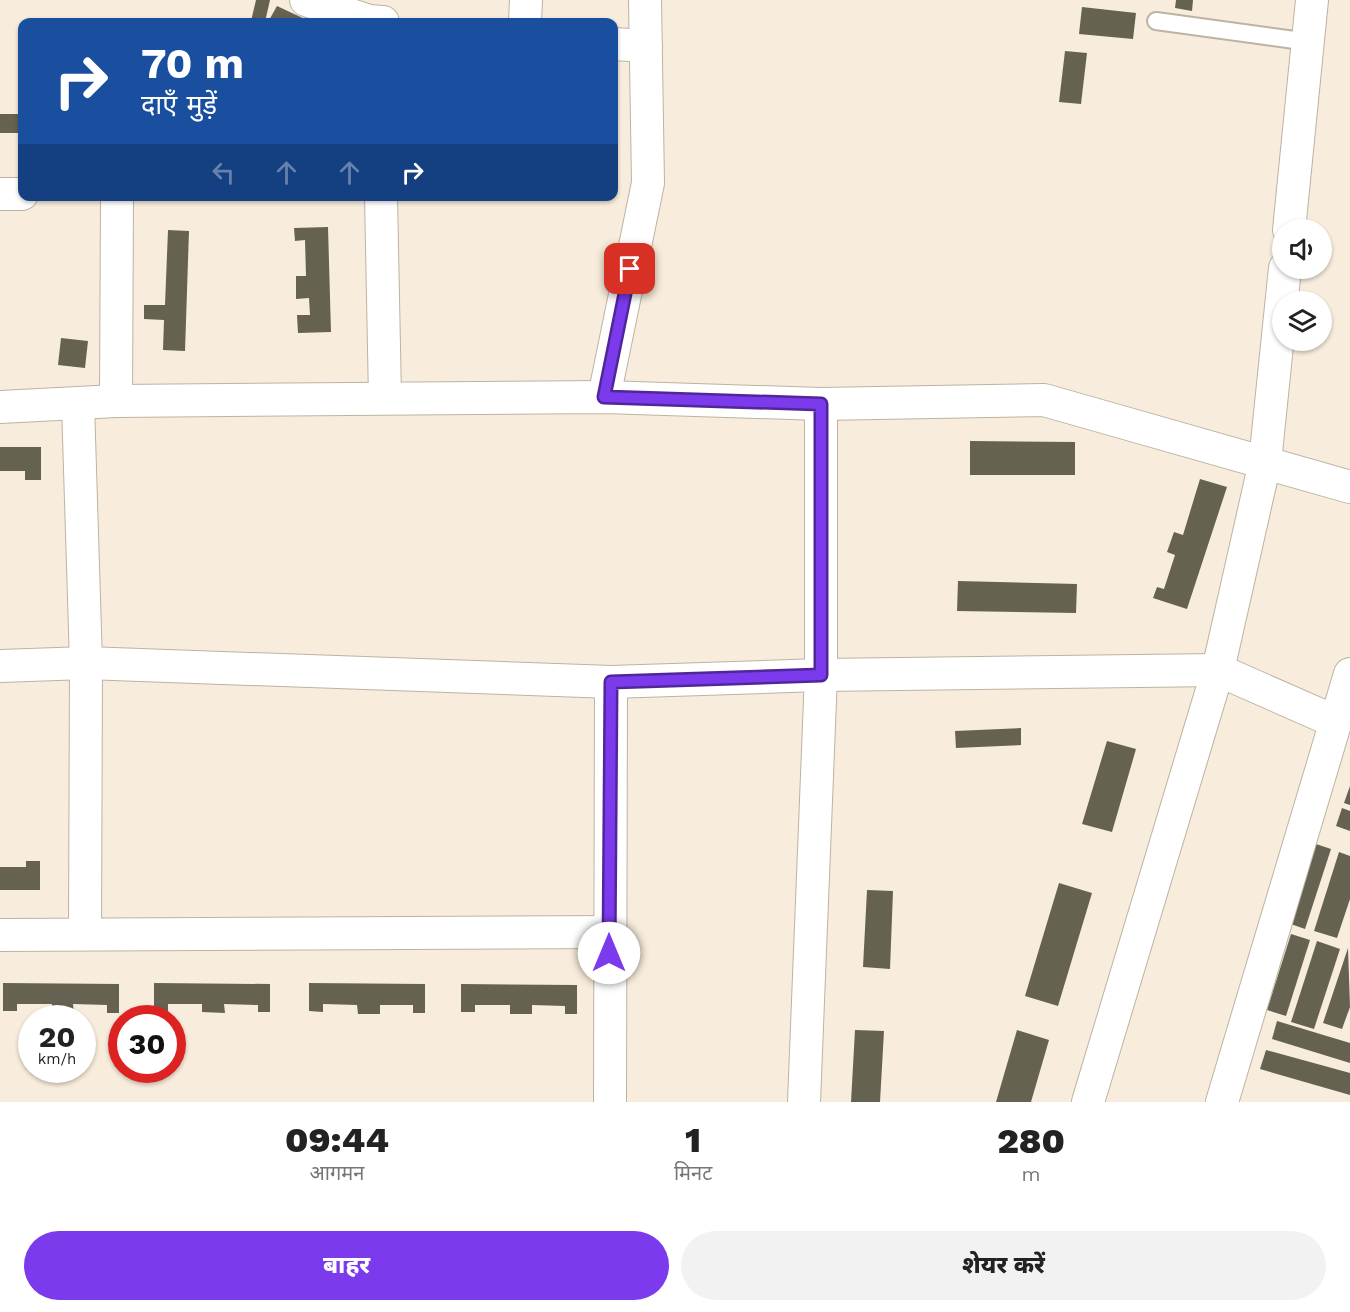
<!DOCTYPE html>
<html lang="hi">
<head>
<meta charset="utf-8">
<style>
  :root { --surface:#fff; --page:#f2f2f2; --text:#222; --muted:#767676; --accent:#7c3aed }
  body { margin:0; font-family:"Work Sans","Noto Sans Devanagari",sans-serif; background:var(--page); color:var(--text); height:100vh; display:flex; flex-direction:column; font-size:22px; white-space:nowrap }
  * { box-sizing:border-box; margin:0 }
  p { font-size:20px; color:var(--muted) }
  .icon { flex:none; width:33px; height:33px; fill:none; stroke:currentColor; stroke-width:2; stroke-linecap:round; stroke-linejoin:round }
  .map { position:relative; height:1102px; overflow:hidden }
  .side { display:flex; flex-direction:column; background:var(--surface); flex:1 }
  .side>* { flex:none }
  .top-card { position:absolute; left:18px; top:18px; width:600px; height:183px; border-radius:12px; box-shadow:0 2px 4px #0004; background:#1a4fa0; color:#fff; overflow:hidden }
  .tools { position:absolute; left:1272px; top:219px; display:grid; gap:12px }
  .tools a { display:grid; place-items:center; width:60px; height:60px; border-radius:50%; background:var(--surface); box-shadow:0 2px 4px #0004; font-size:30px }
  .speed { position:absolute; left:18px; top:1005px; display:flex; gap:12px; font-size:30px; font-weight:700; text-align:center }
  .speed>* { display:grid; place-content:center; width:78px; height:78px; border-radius:50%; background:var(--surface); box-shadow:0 2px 4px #0004; line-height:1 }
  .speed small { font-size:15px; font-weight:400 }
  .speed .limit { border:9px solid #d22; background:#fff; color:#111 }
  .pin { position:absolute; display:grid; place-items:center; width:51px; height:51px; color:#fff; margin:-26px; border-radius:12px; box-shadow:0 3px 9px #0006 }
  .me { position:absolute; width:66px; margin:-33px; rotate:0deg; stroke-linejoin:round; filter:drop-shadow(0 0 4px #0008) }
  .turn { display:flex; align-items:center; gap:21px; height:126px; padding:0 24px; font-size:27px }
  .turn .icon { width:78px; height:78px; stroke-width:2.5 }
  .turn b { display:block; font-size:42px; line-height:51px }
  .lanes { display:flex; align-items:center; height:57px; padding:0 24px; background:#0003; justify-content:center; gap:30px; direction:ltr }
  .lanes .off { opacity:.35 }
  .eta { display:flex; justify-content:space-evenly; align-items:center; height:102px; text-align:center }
  .eta b { font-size:36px; font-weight:800; line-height:42px }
  .action { display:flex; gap:12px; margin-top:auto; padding:12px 24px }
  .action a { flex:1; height:69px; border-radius:36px; background:var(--accent); color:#fff; font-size:24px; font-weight:800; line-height:69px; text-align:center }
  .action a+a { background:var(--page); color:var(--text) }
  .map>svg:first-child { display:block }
  .building { fill:#656251 }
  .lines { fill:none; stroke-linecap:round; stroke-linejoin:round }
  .service-casing { stroke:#bdb3a2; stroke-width:20 }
  .minor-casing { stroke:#bdb3a2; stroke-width:34 }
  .service { stroke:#fff; stroke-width:16 }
  .minor { stroke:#fff; stroke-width:32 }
  .route-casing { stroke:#51269a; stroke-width:15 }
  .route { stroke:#7c3aed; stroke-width:10 }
</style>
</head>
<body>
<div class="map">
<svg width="1350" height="1102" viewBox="0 0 1350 1102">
  <rect width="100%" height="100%" fill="#f8eddc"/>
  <!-- building -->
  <g class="building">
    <path d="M256,0H270L265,22L251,21Z"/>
    <path d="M1176,0H1193L1192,11L1175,8Z"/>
    <path d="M277,6L307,20L306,22H268Z"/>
    <path d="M1082,7L1136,13L1133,39L1079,34Z"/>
    <path d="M1065,51L1087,53L1081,104L1059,102Z"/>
    <rect x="0" y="114" width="22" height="19"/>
    <path d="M328,227L331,332L298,333L297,315H310L309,298L296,299V276H306L305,240L295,241L294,228Z"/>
    <path d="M168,230L189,231L185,351L163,350L164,320L144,319V305H165Z"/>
    <path d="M61,338L88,341L85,368L58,365Z"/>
    <path d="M970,441L1075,442V475H970Z"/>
    <path d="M0,447H41V480H25V471H0Z"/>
    <path d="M1200,479L1227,487L1187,609L1153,598L1157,587L1164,589L1175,555L1167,552L1174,532L1183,535Z"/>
    <path d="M958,581L1077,584L1076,613L957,611Z"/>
    <path d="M1021,728V745L956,748L955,731Z"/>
    <path d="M1107,741L1136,749L1112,832L1082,824Z"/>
    <path d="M1350,786V805L1344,803Z"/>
    <path d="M1342,808L1350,811V831L1336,826Z"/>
    <path d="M1310,842L1331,849L1305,929L1285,922Z"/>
    <path d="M1339,852L1350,856V899L1337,938L1314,931Z"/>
    <path d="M26,861H40V890H0V867H26Z"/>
    <path d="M1059,883L1092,893L1058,1006L1025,996Z"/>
    <path d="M867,890L893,891L890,969L863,967Z"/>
    <path d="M1291,934L1310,940L1286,1016L1267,1010Z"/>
    <path d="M1317,941L1340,949L1314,1029L1291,1022Z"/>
    <path d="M1348,948L1350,1007L1342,1029L1323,1023Z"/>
    <path d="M3,983L119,984V1013H107V1005L73,1004L74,1013H51L52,1004H17V1011H3Z"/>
    <path d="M154,983L270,984V1012H258V1005L224,1004L225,1013L202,1012V1004H168V1011H154Z"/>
    <path d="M309,983L425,984V1013H413V1005H380V1014H358L357,1005L323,1004V1012L309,1011Z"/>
    <path d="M461,984L577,985V1014H565V1006L532,1005V1014H510V1005H475V1012H461Z"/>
    <path d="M1277,1021L1350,1043V1063L1272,1039Z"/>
    <path d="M855,1030L884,1031L880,1102H851Z"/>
    <path d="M1017,1030L1049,1040L1031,1102H996Z"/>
    <path d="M1266,1050L1350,1073V1095L1260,1069Z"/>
  </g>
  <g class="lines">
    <!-- service casing -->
    <g class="service-casing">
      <path id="service" d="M1156,21L1309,42"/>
    </g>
    <!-- minor casing -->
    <g class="minor-casing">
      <g id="minor">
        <path d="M306,0L369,21L383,22"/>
        <path d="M525,22L526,0"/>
        <path d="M614,44L646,46"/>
        <path d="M0,194H22"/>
        <path d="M381,196L385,398"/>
        <path d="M1289,230L1312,0"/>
        <path d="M604,397L648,183L645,0"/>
        <path d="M116,401L117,196"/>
        <path d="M78,404L86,663L85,934"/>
        <path d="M0,407L116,401L604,397L821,404L1044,400L1350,487"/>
        <path d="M0,666L86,663L611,682L821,675L1218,670L1336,722"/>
        <path d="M0,935L609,932"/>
        <path d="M610,1102L611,682"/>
        <path d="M804,1102L821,675V404"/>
        <path d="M1088,1102L1218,670L1265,462L1285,268"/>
        <path d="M1222,1102L1350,674"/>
      </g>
    </g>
    <!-- service -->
    <use href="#service" class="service"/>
    <!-- minor -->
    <use href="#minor" class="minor"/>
  </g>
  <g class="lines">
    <!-- route casing -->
    <g class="route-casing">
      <path id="route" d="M609,953L611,682L821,675V404L604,397L630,269"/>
    </g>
    <!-- route -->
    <use href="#route" class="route"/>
  </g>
</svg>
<div class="tools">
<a><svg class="icon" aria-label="sound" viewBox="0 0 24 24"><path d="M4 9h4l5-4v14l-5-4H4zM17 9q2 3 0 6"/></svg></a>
<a><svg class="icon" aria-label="layers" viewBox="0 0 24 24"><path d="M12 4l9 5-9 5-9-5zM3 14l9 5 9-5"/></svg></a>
</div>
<div class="speed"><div>20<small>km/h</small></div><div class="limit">30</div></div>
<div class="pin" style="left:630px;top:269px;background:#d93025"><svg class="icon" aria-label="arrive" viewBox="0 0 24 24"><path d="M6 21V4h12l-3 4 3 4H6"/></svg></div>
<svg class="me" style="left:609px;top:953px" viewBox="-20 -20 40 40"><circle r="19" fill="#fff"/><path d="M0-13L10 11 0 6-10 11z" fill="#7c3aed"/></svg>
<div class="top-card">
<div class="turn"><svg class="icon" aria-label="right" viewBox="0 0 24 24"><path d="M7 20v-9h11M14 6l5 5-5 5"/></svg><div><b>70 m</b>दाएँ मुड़ें</div></div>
<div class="lanes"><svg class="icon off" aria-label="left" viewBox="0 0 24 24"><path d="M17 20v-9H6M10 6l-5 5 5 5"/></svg><svg class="icon off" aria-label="ahead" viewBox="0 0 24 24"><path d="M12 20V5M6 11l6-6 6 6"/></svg><svg class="icon off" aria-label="ahead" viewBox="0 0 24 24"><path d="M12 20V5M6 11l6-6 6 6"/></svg><svg class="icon" aria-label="right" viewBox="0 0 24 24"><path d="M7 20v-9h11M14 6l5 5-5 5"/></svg></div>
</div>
</div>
<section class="side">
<div class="eta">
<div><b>09:44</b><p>आगमन</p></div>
<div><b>1</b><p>मिनट</p></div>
<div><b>280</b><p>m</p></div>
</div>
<div class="action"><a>बाहर</a><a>शेयर करें</a></div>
</section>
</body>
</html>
